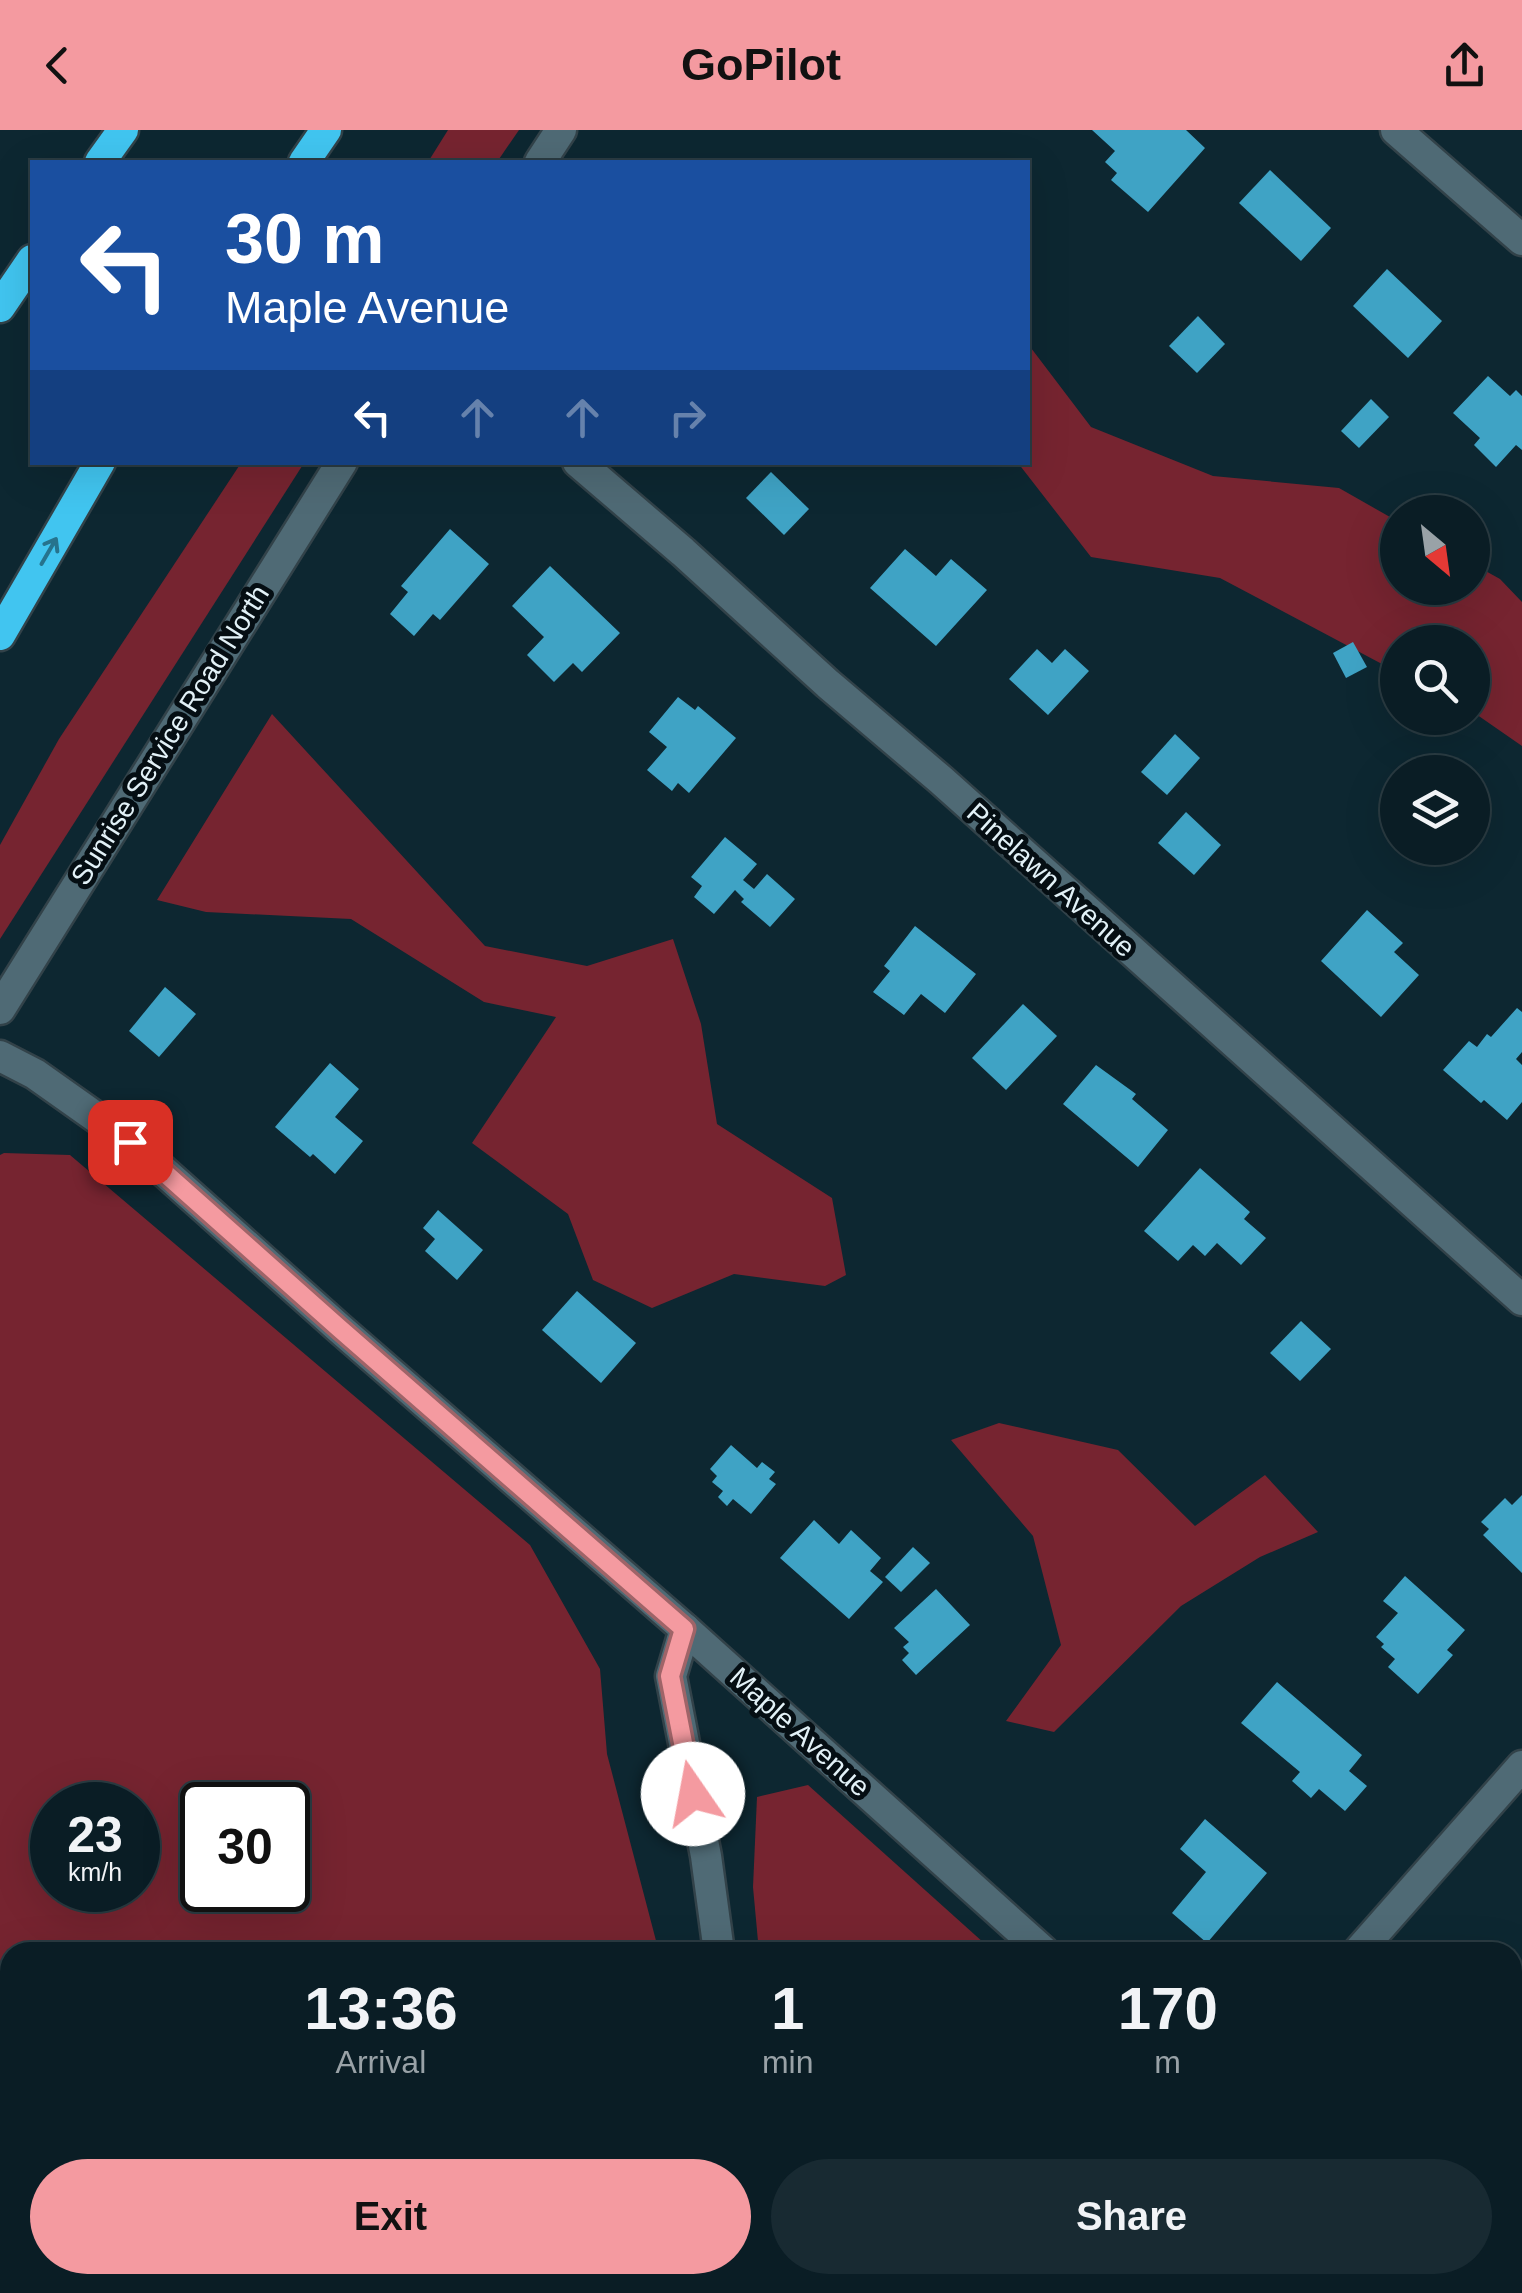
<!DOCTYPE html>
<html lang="en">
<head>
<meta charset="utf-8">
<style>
  :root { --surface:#0a1d25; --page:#182a32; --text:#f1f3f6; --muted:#99a2a7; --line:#2a3b42; --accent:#f49aa0 }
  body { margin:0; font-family:Arial,sans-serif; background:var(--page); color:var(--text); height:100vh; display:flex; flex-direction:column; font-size:38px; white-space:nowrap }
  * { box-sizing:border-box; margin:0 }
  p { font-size:32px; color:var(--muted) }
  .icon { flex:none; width:55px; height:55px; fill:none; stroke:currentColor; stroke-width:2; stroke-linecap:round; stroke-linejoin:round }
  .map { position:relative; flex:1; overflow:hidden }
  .details { position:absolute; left:0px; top:1812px; width:1522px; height:352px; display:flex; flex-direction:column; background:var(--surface); border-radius:30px 30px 0 0; box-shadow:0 10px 40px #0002,0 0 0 2px var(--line) }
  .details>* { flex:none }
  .guide { position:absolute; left:30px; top:30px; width:1000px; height:305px; border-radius:0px; box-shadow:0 10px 40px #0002,0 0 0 2px var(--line); background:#1a4fa0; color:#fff; overflow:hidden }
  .needle { width:65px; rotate:151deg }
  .buttons { position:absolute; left:1380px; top:365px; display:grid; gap:20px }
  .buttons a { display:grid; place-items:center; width:110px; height:110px; border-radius:50%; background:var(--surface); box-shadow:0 10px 40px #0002,0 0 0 2px var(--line); font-size:50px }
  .speed { position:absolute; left:30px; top:1652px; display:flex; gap:20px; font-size:50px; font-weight:700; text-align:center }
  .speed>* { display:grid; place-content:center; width:130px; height:130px; border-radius:50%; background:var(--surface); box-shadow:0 10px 40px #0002,0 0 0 2px var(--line); line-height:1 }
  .speed small { font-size:25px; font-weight:400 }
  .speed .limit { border:5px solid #111; border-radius:15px; background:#fff; color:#111 }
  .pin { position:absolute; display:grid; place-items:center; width:85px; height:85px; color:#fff; margin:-42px; border-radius:20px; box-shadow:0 5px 15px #0006 }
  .me { position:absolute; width:110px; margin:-55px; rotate:348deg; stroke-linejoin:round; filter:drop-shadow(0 0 8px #0008) }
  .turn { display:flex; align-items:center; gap:35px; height:210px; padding:0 30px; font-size:45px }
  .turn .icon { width:130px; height:130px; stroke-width:2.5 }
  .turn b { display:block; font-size:70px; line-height:85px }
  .lanes { display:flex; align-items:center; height:95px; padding:0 30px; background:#0003; justify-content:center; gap:50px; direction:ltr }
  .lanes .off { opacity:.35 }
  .eta { display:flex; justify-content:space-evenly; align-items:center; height:170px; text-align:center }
  .eta b { font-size:60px; font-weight:700; line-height:70px }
  .action { display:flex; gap:20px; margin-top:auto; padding:20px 30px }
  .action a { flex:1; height:115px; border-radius:60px; background:var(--accent); color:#111; font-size:40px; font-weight:700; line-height:115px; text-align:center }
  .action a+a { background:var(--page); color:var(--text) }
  header { display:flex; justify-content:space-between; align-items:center; height:130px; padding:0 30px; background:var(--accent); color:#111; font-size:45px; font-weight:700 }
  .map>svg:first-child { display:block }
  .green { fill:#762430; fill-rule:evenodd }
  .building { fill:#3fa3c5 }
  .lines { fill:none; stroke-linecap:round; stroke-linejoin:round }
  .street-casing { stroke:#324249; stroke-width:35 }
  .secondary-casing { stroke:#324249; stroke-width:35 }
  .highway-casing { stroke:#324249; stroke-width:35 }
  .street { stroke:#4f6a75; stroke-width:30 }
  .secondary { stroke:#4f6a75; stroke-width:30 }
  .highway { stroke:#41c5f0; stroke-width:30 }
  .oneway { stroke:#26738d }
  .route-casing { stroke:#9f6468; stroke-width:25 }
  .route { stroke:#f49aa0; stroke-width:18 }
  .labels { text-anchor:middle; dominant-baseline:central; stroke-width:10; stroke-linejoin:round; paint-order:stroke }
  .street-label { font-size:28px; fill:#e2f1f7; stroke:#050e13 }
</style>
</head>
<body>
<header><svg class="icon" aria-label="back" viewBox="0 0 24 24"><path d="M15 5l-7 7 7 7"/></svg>GoPilot<svg class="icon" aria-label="share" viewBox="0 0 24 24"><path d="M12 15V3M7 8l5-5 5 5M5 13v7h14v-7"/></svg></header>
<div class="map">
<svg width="1522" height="2163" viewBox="0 0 1522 2163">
  <rect width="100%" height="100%" fill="#0d2731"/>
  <!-- green -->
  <g class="green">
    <path d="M448,0H519L497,32H428Z"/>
    <path d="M1028,214L1091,297L1213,346L1339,358L1397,391L1398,458H1472L1473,434L1500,449L1522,472V616L1473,582L1472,512H1398L1397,542L1220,448L1091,427L1018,333L1028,332Z"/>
    <path d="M241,333H304L0,809V715L59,609Z"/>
    <path d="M272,584L485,816L587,836L673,809L701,894L717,994L832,1068L846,1145L825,1156L734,1144L652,1178L593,1150L568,1084L472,1013L556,887L484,872L351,789L206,782L157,770Z"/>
    <path d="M4,1023L70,1025L530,1415L600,1539L607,1624L659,1822H10V2155H711L712,2163H0V1025ZM138,1675V1760H52V1675ZM288,1675V1760H202V1675Z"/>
    <path d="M999,1293L1118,1320L1195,1396L1265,1345L1318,1402L1260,1427L1181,1476L1054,1602L1006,1591L1061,1515L1033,1406L951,1310Z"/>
    <path d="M808,1655L994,1822H759L753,1757L757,1667Z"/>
    <path d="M786,2155H1027L1020,2163H786Z"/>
  </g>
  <!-- building -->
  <g class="building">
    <path d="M1092,0H1186L1205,18L1148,82L1111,50L1117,43L1105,32L1115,21Z"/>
    <path d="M1270,40L1331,98L1301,131L1239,73Z"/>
    <path d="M1387,139L1442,191L1408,228L1353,176Z"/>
    <path d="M1198,186L1225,214L1197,243L1169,216Z"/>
    <path d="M1488,246L1510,266L1516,260L1522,266V320L1516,315L1496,337L1474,315L1480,308L1453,283Z"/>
    <path d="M1371,269L1389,287L1359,318L1341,301Z"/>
    <path d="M771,342L809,379L784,405L746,368Z"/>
    <path d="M450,399L489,434L440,490L433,484L414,506L390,484L408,462L401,456Z"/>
    <path d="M905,419L936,446L951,429L987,460L936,516L870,458Z"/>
    <path d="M550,436L620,503L582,542L573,533L554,552L527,525L544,507L512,476Z"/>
    <path d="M1353,512L1367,537L1346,548L1333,523Z"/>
    <path d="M1037,519L1052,533L1065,519L1089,541L1048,585L1009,549Z"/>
    <path d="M678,567L695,580L698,576L736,608L689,663L678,653L672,661L647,640L667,617L649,602Z"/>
    <path d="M1175,604L1200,628L1167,665L1141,642Z"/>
    <path d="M1186,682L1221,715L1194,745L1158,713Z"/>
    <path d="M725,707L757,734L743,750L754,759L767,744L795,769L770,797L741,772L744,769L735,760L714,784L694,767L702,756L691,747Z"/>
    <path d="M1367,780L1403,813L1394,822L1419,845L1381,887L1321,831Z"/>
    <path d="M915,796L976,844L945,883L921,864L904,885L873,862L890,841L884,836Z"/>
    <path d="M165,857L196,884L159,927L129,901Z"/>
    <path d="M1023,874L1057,906L1006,960L972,928Z"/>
    <path d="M1517,878L1522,882V922L1516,929L1522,935V972L1507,990L1484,970L1481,973L1443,940L1469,911L1477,917L1487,904L1491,907Z"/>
    <path d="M330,933L359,959L335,987L363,1011L335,1044L313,1024L310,1027L275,997Z"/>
    <path d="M1096,935L1136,964L1132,969L1168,1000L1138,1037L1063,974Z"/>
    <path d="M1200,1038L1250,1082L1244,1089L1266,1108L1241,1135L1217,1113L1205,1126L1193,1115L1178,1131L1144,1101Z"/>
    <path d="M438,1080L483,1120L457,1150L425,1121L435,1109L423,1098Z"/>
    <path d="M577,1161L636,1213L601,1253L542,1200Z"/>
    <path d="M1301,1191L1331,1219L1300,1251L1270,1223Z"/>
    <path d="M731,1315L757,1338L762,1332L775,1342L769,1349L776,1354L751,1384L733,1369L727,1376L718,1367L723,1361L712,1352L717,1346L710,1339Z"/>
    <path d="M1522,1365V1443L1483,1405L1489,1399L1481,1392L1505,1368L1512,1375Z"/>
    <path d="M814,1390L839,1414L851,1400L881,1428L870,1441L883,1452L849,1489L780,1428Z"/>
    <path d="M913,1417L930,1433L901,1462L885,1447Z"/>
    <path d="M1405,1446L1465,1500L1447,1520L1453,1525L1418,1564L1388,1537L1395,1529L1381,1517L1384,1514L1376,1507L1398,1483L1383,1471Z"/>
    <path d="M936,1459L970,1495L916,1545L902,1530L909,1523L903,1517L909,1512L894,1498Z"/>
    <path d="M1277,1552L1362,1625L1349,1641L1367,1656L1345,1681L1319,1659L1311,1668L1292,1651L1300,1642L1241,1593Z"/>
    <path d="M1205,1689L1267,1743L1207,1813L1172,1783L1206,1742L1180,1719Z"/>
    <path d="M1522,1831V1862L1512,1854V1842Z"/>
    <path d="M1512,1957L1522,1966V1981L1512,1991Z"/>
    <path d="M1203,2155H1262L1254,2163H1195Z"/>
  </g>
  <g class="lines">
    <!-- street casing -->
    <g class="street-casing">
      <g id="street">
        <path d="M1396,0L1522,110"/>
        <path d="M578,332L683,422L828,554L941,650L1522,1170"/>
        <path d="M0,926L35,944L131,1012L339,1198L685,1499L1044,1822"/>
        <path d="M685,1499L671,1546L706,1726L719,1822"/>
        <path d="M1358,1822L1522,1636"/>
        <path d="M744,2155L745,2163"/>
        <path d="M1419,2155L1428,2163"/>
        <path d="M1054,2163L1061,2155"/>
      </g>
    </g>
    <!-- secondary casing -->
    <g class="secondary-casing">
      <g id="secondary">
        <path d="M540,32L561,0"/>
        <path d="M0,879L342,332"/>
      </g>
    </g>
    <!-- highway casing -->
    <g class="highway-casing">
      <g id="highway">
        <path d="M100,32L123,0"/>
        <path d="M304,32L326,0"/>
        <path d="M0,177L32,130"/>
        <path d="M0,505L100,332"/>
      </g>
    </g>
    <!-- street -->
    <use href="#street" class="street"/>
    <!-- secondary -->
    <use href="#secondary" class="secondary"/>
    <!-- highway -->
    <use href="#highway" class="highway"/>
  </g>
  <!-- one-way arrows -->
  <defs><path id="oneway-shaft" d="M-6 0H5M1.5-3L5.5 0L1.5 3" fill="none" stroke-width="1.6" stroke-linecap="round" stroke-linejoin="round" transform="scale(2.5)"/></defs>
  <use class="oneway" href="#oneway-shaft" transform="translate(49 421) rotate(-60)"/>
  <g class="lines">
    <!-- route casing -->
    <g class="route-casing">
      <path id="route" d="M130,1012L339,1198L684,1499L670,1546L693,1664"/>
    </g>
    <!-- route -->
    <use href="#route" class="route"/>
  </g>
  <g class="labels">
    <!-- street labels -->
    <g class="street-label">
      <text transform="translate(170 605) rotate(-58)">Sunrise Service Road North</text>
      <text transform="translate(1051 750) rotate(42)">Pinelawn Avenue</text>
      <text transform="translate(800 1602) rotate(42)">Maple Avenue</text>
    </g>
  </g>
</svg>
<div class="buttons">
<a><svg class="needle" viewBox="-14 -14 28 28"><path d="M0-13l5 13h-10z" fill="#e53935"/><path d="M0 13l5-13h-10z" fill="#99a2a7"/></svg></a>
<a><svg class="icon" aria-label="search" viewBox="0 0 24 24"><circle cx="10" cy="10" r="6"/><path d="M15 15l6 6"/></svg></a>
<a><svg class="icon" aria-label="layers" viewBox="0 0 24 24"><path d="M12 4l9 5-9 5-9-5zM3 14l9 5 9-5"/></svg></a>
</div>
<div class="speed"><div>23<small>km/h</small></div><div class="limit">30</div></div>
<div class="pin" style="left:130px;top:1012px;background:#d93025"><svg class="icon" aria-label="arrive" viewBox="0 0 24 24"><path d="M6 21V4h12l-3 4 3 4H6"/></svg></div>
<svg class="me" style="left:693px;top:1664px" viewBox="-20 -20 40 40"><circle r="19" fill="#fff"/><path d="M0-13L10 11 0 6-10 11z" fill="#f49aa0"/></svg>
<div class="guide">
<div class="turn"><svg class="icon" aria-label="left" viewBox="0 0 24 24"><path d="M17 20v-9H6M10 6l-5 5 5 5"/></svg><div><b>30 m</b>Maple Avenue</div></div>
<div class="lanes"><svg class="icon" aria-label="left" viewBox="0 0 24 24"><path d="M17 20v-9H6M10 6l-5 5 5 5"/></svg><svg class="icon off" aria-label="ahead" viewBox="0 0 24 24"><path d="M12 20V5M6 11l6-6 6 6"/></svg><svg class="icon off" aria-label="ahead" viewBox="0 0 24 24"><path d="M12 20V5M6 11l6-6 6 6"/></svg><svg class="icon off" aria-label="right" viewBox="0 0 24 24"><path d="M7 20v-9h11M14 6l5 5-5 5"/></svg></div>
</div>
<section class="details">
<div class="eta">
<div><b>13:36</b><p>Arrival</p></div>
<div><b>1</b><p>min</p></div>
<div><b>170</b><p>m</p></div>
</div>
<div class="action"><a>Exit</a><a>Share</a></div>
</section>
</div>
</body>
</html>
